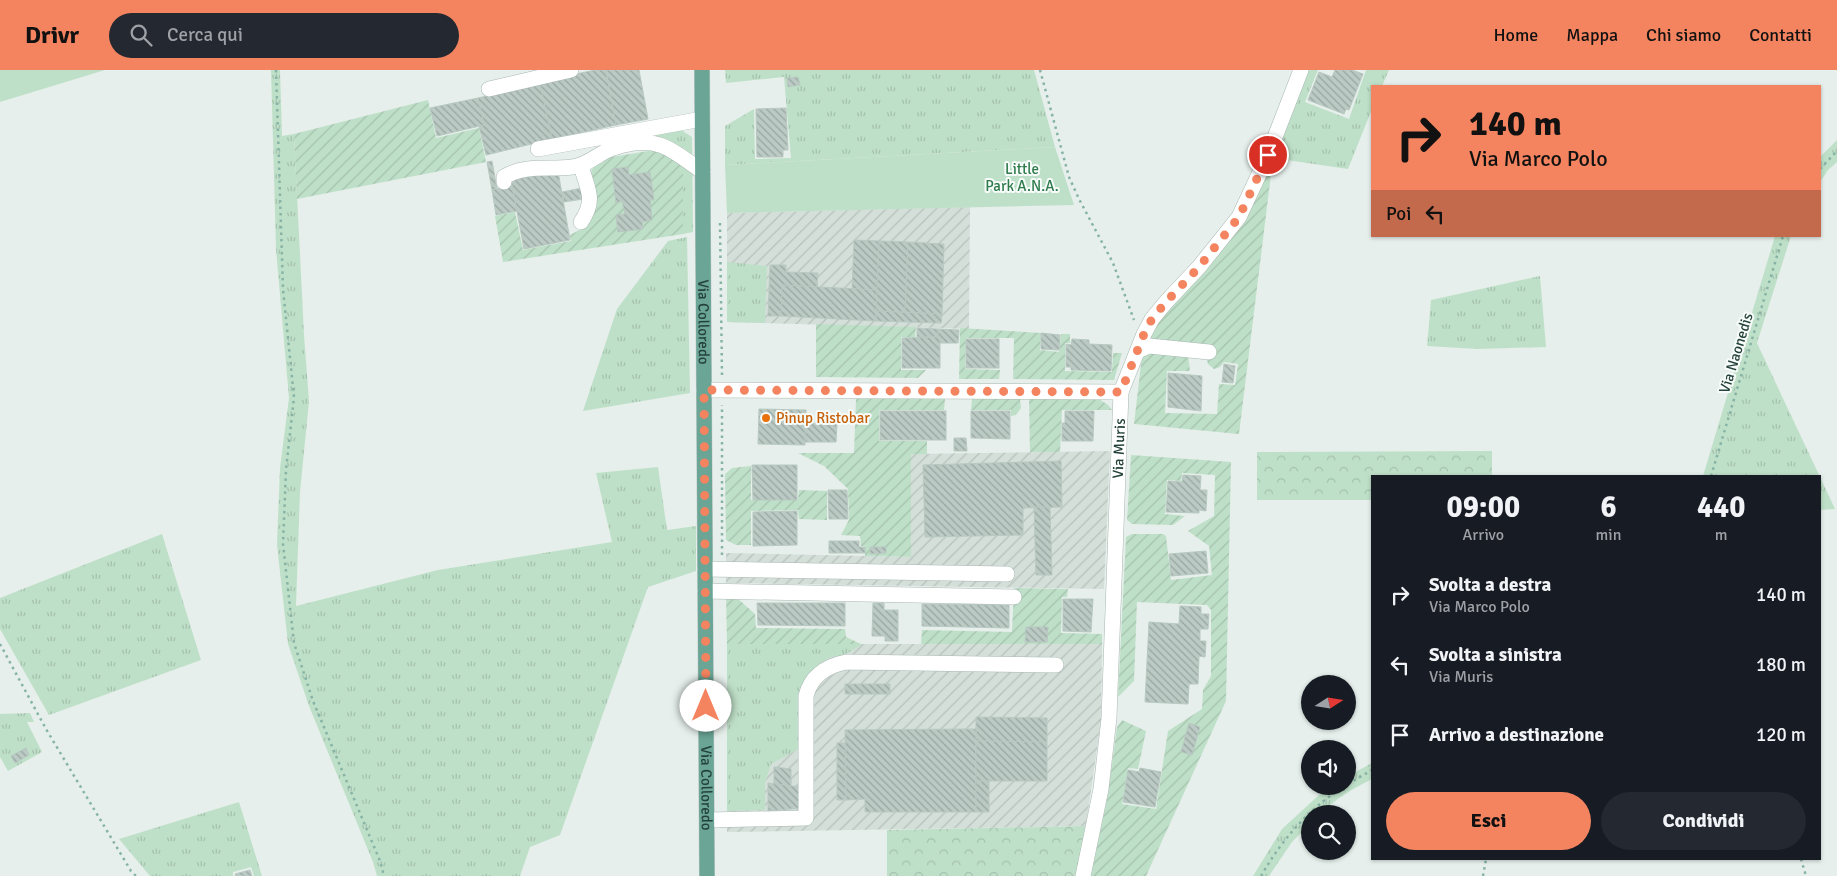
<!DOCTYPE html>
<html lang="it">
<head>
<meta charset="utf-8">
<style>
  :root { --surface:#171b24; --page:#242831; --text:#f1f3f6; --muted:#9ea1a6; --accent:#f4845f }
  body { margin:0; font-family:Signika,sans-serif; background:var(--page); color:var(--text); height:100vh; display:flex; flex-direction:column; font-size:19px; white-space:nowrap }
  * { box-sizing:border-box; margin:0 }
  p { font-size:16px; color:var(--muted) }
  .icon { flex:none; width:28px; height:28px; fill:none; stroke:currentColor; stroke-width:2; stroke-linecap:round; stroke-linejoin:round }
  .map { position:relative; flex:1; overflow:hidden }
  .drawer { position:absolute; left:1371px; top:405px; width:450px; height:385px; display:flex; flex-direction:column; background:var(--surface); border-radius:0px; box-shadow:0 1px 4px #0004 }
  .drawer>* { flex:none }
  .hud { position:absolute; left:1371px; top:15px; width:450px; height:152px; border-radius:0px; box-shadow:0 1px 4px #0004; background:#f4845f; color:#111; overflow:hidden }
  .needle { width:32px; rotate:78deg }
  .buttons { position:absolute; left:1301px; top:605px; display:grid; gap:10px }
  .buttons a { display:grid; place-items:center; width:55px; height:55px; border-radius:50%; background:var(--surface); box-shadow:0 1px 4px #0004; font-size:25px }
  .pin { position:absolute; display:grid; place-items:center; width:42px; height:42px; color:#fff; margin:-21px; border:2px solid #fff; border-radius:50%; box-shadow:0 1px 5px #0007 }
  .me { position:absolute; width:55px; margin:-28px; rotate:0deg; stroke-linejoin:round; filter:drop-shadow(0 0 4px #0008) }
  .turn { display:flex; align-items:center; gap:18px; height:105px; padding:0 15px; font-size:22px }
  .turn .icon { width:65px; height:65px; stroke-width:2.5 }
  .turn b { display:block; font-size:35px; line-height:42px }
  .then { display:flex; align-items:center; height:48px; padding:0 15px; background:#0003; gap:10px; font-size:19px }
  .eta { display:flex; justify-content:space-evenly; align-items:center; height:85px; text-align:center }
  .eta b { font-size:30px; font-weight:700; line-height:35px }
  .action { display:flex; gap:10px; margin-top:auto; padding:10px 15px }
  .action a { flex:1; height:58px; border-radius:30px; background:var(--accent); color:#111; font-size:20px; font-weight:700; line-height:58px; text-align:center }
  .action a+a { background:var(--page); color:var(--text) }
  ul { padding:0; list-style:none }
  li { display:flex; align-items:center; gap:15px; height:70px; padding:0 15px }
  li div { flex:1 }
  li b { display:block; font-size:19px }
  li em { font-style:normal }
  header { display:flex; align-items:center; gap:30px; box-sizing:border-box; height:70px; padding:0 25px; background:var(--accent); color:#111 }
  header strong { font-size:24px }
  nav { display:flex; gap:28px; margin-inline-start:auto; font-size:18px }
  .search { width:350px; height:45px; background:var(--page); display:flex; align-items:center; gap:12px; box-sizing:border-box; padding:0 18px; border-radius:28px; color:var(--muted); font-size:19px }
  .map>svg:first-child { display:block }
  .industrial { fill:url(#industrial-furrows) }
  .grass { fill:url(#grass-tufts) }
  .forest { fill:url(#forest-crowns) }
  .park { fill:#bfe0c8 }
  .garden { fill:url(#garden-furrows) }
  .building { fill:url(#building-back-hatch); stroke:#b8c9c2 }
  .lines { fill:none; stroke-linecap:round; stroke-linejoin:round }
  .minor-casing { stroke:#a8b8b2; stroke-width:16 }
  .major-casing { stroke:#c2cac8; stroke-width:16 }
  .path { stroke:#86b3a5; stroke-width:2.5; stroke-dasharray:2.5 4; stroke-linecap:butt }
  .minor { stroke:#fff; stroke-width:15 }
  .major { stroke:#6aa596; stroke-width:15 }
  .route { stroke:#f4845f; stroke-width:9; stroke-dasharray:0 16.2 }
  .food-dot { fill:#e8710a; stroke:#f7fbf9; stroke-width:2 }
  .labels { text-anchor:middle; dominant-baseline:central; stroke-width:4; stroke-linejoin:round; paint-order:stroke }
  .park-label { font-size:15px; fill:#2d7a4b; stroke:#f7fbf9 }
  .street-label { font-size:15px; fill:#24423a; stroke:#f7fbf9 }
  .food-label { font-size:15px; fill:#c56008; stroke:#f7fbf9; text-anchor:start }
</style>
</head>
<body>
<header>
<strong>Drivr</strong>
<div class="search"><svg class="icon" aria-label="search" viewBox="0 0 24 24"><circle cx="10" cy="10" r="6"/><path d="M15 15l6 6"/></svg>Cerca qui</div>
<nav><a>Home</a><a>Mappa</a><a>Chi siamo</a><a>Contatti</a></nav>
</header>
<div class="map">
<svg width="1837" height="806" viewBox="0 0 1837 806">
  <defs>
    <pattern id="industrial-furrows" width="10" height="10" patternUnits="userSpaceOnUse" patternTransform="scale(1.25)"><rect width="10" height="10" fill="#d4dfda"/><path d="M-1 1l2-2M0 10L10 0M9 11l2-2" fill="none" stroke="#b6c1bc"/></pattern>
    <pattern id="grass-tufts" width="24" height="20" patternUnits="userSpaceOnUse" patternTransform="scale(1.25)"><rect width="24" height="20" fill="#bfe0c8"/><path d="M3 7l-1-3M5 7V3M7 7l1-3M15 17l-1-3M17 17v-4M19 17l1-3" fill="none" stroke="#a4c1ad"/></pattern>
    <pattern id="forest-crowns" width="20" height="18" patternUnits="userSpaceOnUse" patternTransform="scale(1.25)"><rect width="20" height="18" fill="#bfe0c8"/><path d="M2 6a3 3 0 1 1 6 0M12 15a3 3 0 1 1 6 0" fill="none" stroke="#a4c1ad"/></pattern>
    <pattern id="garden-furrows" width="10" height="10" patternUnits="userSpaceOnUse" patternTransform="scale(1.25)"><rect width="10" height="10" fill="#bfe0c8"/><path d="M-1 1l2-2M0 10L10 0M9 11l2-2" fill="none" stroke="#a4c1ad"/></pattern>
    <pattern id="building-back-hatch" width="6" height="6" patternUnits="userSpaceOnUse" patternTransform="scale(1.25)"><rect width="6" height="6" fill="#bbcac4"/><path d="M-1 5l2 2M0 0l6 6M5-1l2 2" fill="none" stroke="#98a6a0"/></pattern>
  </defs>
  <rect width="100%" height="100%" fill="#e6efeb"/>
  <!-- industrial -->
  <g class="industrial">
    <path d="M970,137L969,259L727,252V143Z"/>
    <path d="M1110,381L1104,519L726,513V483L911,487V384Z"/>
    <path d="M727,574H1102L1101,650L1086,756L727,762Z"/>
  </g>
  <!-- grass -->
  <g class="grass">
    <path d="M271,0H280L282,66L294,64L304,265L309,331L300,422L296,536L438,500L612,472L596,403L658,397L667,460L696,456V501L648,517L560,765L530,777L520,806H377L373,792L309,636L288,574L277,475L280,398L289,328L276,179Z"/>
    <path d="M725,0H1034L1055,77L725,95V56L754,39L755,89L791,88L784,7L726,13Z"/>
    <path d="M1309,0H1318L1305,32L1349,49L1366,0H1389L1382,16H1372V39L1348,99L1273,88Z"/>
    <path d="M678,58L692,67L693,162L683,164V81L649,64Z"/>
    <path d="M1837,70V92L1828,100L1820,112V87Z"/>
    <path d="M1775,166H1791L1757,273L1835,439L1820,440V406H1703Z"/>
    <path d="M687,167L690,323L583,341L617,239L668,171Z"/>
    <path d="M727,192L767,196L765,253L727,252Z"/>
    <path d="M1540,206L1546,277L1478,279L1427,276L1431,230Z"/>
    <path d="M162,464L201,590L49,645L0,559V528Z"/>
    <path d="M727,574H863L846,584L831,587L820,593L803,614L798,623L799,679L771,694L765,713V740L727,741Z"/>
    <path d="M30,643L34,652H27L42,682L8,701L0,687V644Z"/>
    <path d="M1372,693V709C1354,718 1335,729 1320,744H1310V754L1292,772L1269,806H1253L1282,759L1319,725L1332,716H1348V706Z"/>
    <path d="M239,732L262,806H254L251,797L233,802V806H150L119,769Z"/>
  </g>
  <!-- forest -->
  <g class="forest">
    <path d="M1492,381V406H1372V430H1257V382Z"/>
    <path d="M1086,756L1076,806H887V760Z"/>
  </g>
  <!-- park -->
  <g class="park">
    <path d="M0,0H105L0,32Z"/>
    <path d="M1055,77L1074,135L727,143L725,95Z"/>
  </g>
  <!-- garden -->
  <g class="garden">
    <path d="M428,30L436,68L479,58L486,92L297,129L294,64Z"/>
    <path d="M661,79L683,96V164L503,192L495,146L515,142L523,180L571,171L570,165L587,156L596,135L591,101L599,89Z"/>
    <path d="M1273,88L1239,364L1134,354L1142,286L1154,283L1188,285L1190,301H1167L1165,343L1217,344L1219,314L1235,315L1238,294L1224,292L1220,297L1214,299L1208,294L1206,287L1153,272L1148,267Z"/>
    <path d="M816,254L916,257L915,267H901V300H926L918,308L816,307Z"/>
    <path d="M960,258L1041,263L1040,280L1059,282L1061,264H1070V273H1065V301L1112,302L1113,283H1122L1114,310L1013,309L1014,268H966L965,299L1000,300L999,309H959Z"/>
    <path d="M856,329H945L944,340H879V371H927V384H911V487L865,486V476H861L860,466L841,465L849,450L848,419L824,396L798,383H854Z"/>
    <path d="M972,329H1020L1021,338L1016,345L1011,346V340H971Z"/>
    <path d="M1029,329H1099L1108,335L1112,340H1062L1060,382H1030Z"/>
    <path d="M1131,385L1231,392L1226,631L1146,806H1091L1108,724L1117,657L1122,650L1146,661L1138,699L1128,698L1122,734L1156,739L1168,661L1202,639L1203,620L1211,606V540L1207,535L1137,532L1134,611L1118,627L1126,467L1132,464H1163L1166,466L1171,510L1212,505L1209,476L1188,461L1214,446L1215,405L1182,403L1181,411L1167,410L1165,444L1185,446L1173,455L1132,454L1127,450Z"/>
    <path d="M751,396V430H798L799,420L827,421V450L799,449L798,440L751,441V475H736L726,470L725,404L732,398Z"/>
    <path d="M1014,518L1068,519L1067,527H1062L1061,563L1102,564V574H921L922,560L1012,562Z"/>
    <path d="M726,525L736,527L755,544L756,558L845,559L846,567L861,574H727Z"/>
  </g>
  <!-- building -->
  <g class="building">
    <path d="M595,0H606L616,55L552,69L539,12Z"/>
    <path d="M606,0H639L648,49L616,55Z"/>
    <path d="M1335,0H1352L1363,4L1349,40L1346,39L1344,44L1308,30L1319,2L1332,7Z"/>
    <path d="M798,7L800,15L788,17L787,8Z"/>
    <path d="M540,14L552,69L486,85L479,56L484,55L478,28Z"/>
    <path d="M478,28L484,55L437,66L430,38Z"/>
    <path d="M786,38L788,80H783V87H757L756,39Z"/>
    <path d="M492,91L497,119L492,120L487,92Z"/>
    <path d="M628,97L629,105L650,102L654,130H650L652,150L642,152L643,159L618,162L616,145L625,144L622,131L616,133L612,99Z"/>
    <path d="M558,101L570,170L524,179L511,110Z"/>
    <path d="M512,116L517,141L496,145L492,120Z"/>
    <path d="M582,118L583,129L564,132L562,122Z"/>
    <path d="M854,170L879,171L877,220L852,219Z"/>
    <path d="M879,171L908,172L905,242L876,241Z"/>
    <path d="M908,172L944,174L942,244L905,242Z"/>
    <path d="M770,195H786V202L818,203L817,217L782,215L781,246H768Z"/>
    <path d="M782,215L877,220L876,251L781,246Z"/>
    <path d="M876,241L942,244L941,253L876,251Z"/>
    <path d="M917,258L938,259V267H917Z"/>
    <path d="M938,259L959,260L958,273H940V267H938Z"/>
    <path d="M1041,263L1060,265L1059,280L1041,279Z"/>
    <path d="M940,267V298H902V268Z"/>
    <rect x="966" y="269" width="33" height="29"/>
    <path d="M1072,269L1089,270V274L1112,275L1111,301L1071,300V297H1066V274L1071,275Z"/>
    <path d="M1224,294L1235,296L1233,313L1222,312Z"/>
    <path d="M1168,303L1202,306L1201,341L1168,337Z"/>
    <path d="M759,339L806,340L805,375L758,374Z"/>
    <rect x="880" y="341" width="66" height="29"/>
    <path d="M971,341H1010V369L971,368Z"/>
    <path d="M1065,341H1094L1093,371H1062V353H1065Z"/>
    <path d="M805,353L837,354L836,372H805Z"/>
    <path d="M954,368H966L967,381H954Z"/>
    <path d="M1061,391L1062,437L1023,438V465L925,467L923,395Z"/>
    <path d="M752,395H797V430H753Z"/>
    <path d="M1183,405L1201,406L1200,420H1207L1206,441L1199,440V443L1166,442L1168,411L1182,412Z"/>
    <path d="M828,420H847L848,449H829Z"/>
    <path d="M1034,437H1050L1052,505H1036Z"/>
    <path d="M797,441V475L753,476V442Z"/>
    <path d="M829,471H859V477H865V483H829Z"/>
    <path d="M870,477H886V483L870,484Z"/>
    <path d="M1206,481L1208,503L1171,506L1169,484Z"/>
    <path d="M1063,529H1093L1091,562L1063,561Z"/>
    <path d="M757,533H845V556L758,555Z"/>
    <path d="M873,533H884V540H898V571H885V566H872Z"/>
    <path d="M922,534L1009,535V558L922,556Z"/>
    <path d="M1180,536L1201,537V544H1209L1208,559H1200V571H1206L1205,587L1199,586L1198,614H1189L1188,634L1145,632L1149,552L1179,554Z"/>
    <path d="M1026,557H1048L1047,572H1025Z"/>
    <rect x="845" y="614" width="45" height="10"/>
    <path d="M976,647L1047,648V672L976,671Z"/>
    <path d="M1189,653L1200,657L1192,685L1181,682Z"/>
    <path d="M976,659V742H865V729L846,730L845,660Z"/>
    <path d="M976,671L1047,672V711H976Z"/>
    <path d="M837,673H845L846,730H837Z"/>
    <path d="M26,678L29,685L15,693L11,686Z"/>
    <path d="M774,697L791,699V716L774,714Z"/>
    <path d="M1140,698L1161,702L1155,737L1123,732L1128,700L1139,702Z"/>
    <rect x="976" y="711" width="13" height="31"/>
    <path d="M768,713L800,717L801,738L768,741Z"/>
    <path d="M250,800L252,806H236L235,804Z"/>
  </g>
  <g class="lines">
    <!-- minor casing -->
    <g class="minor-casing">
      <g id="minor">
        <path d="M489,19L571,0"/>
        <path d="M538,79L702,49"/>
        <path d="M504,112V107C525,94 549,100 572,97C584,96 595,87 606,81C611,78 618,77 624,75C661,66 674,82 703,102"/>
        <path d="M581,152C596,130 588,120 581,96"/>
        <path d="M1138,281L1149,276L1209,282"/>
        <path d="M704,320L1121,322"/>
        <path d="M705,499L1007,504"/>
        <path d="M705,521L1014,527"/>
        <path d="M707,750L806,748V626C811,606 826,596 846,592L1056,595"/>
        <path id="s1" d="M1083,806L1101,719L1109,648L1121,322L1144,264L1152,249L1166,232L1199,197L1239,147L1268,85L1301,0"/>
      </g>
    </g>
    <!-- major casing -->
    <g class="major-casing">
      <g id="major">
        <path id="s2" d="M702,0L707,806"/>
      </g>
    </g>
    <!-- path -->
    <g class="path">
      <path d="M276,0L283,219L294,327L286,400L283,474L294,573L313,631L380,791L384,806"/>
      <path d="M1040,0L1069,107L1079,129L1113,193L1134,250"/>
      <path d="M1820,99L1837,81"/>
      <path d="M720,153L722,305"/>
      <path d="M1711,406L1783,166"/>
      <path d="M722,485V335"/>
      <path d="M0,574L46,659L131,801L136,806"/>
      <path d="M1348,714L1372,700"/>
      <path d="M1801,789L1806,806"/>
      <path d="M1261,806C1283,768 1307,741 1344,716"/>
      <path d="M1483,806L1486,789"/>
    </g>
    <!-- minor -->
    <use href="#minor" class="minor"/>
    <!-- major -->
    <use href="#major" class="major"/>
  </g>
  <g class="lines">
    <!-- route -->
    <path class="route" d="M706,636L704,320L1121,322L1144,264L1152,249L1166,232L1199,197L1239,147L1268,85"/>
  </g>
  <!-- markers -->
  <circle class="food-dot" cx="766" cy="348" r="5"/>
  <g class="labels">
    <!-- park labels -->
    <g class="park-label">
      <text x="1022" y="99">Little<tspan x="1022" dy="17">Park A.N.A.</tspan></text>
    </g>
    <!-- street labels -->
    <g class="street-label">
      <text stroke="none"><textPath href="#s2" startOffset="252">Via Colloredo</textPath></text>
      <text transform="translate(1736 283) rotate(-73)">Via Naonedis</text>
      <text stroke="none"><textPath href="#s1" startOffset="430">Via Muris</textPath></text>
      <text stroke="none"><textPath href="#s2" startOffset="718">Via Colloredo</textPath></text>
    </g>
    <!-- food labels -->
    <g class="food-label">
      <text x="776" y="348">Pinup Ristobar</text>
    </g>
  </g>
</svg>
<div class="buttons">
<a><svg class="needle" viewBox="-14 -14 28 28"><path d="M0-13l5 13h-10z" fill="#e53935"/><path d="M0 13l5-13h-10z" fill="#9ea1a6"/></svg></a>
<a><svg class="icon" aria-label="sound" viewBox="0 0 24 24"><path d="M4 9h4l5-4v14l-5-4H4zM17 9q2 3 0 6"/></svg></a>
<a><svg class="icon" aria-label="search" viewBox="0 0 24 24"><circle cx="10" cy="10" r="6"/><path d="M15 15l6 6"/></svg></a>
</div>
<div class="pin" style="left:1268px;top:85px;background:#d93025"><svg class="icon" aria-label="arrive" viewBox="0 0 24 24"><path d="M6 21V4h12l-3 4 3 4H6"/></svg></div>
<svg class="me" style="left:706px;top:636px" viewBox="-20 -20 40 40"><circle r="19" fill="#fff"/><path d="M0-13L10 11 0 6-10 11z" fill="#f4845f"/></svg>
<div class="hud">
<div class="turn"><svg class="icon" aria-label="right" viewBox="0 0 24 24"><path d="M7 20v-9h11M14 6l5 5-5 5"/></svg><div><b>140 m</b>Via Marco Polo</div></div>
<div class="then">Poi<svg class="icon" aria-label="left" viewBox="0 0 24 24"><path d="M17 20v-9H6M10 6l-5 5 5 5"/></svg></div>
</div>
<section class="drawer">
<div class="eta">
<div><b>09:00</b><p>Arrivo</p></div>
<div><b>6</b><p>min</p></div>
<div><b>440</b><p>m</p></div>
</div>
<ul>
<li><svg class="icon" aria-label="right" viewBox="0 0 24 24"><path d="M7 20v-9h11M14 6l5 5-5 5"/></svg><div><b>Svolta a destra</b><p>Via Marco Polo</p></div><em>140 m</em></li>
<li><svg class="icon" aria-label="left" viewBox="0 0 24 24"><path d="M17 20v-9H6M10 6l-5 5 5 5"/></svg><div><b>Svolta a sinistra</b><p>Via Muris</p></div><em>180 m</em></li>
<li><svg class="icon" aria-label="arrive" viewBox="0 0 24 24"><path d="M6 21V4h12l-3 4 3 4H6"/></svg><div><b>Arrivo a destinazione</b></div><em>120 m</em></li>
</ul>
<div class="action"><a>Esci</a><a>Condividi</a></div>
</section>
</div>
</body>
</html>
